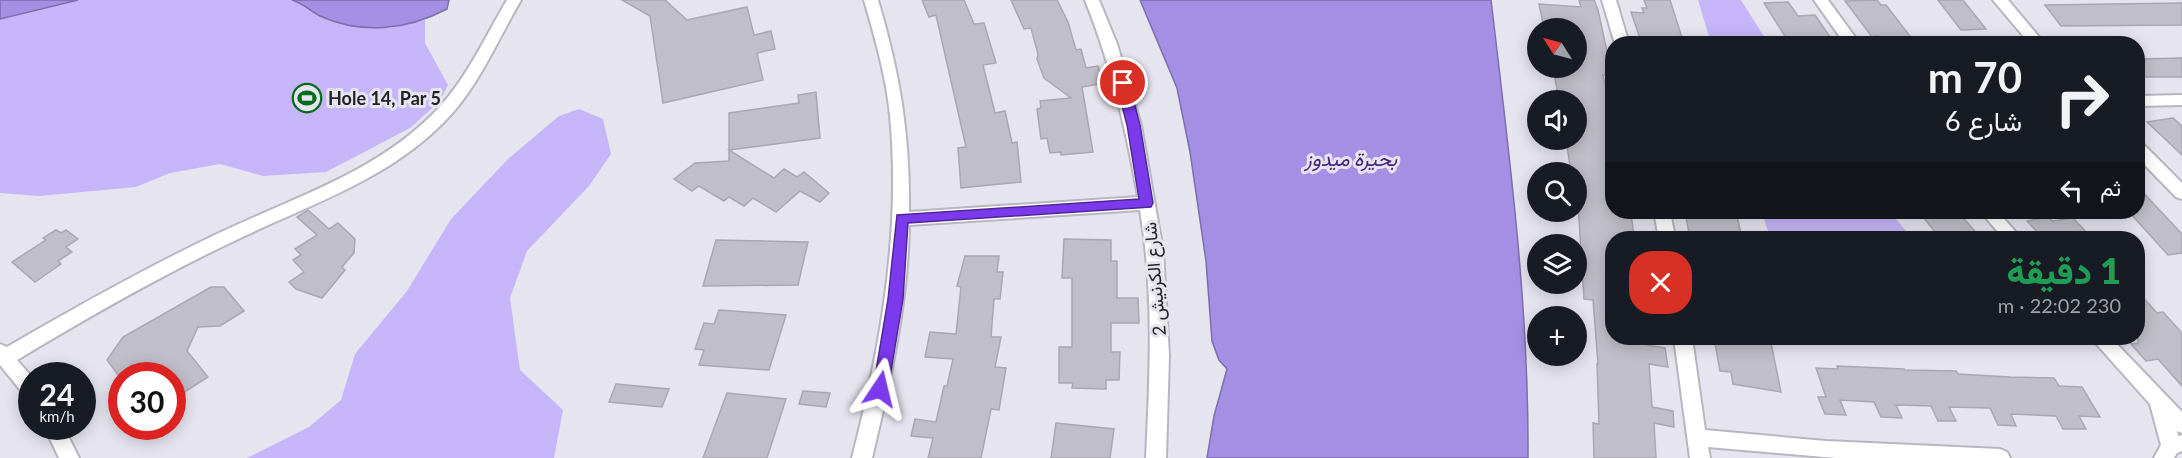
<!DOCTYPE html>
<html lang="ar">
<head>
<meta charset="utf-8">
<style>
  :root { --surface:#171b24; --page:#242831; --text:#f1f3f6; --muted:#9ea1a6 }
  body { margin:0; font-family:Lato,Vazirmatn,sans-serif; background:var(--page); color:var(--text); direction:rtl; height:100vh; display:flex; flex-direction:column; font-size:22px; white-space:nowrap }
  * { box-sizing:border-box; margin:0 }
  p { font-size:20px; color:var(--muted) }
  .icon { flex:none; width:33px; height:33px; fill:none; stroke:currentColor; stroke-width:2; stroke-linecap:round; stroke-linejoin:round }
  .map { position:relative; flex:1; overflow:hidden; direction:ltr }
  .drawer { position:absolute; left:1605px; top:231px; width:540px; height:114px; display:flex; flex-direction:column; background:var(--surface); border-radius:24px; box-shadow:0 3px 15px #0003; direction:rtl }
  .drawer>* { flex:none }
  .top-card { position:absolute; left:1605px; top:36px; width:540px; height:183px; border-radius:24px; box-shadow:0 3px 15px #0003; direction:rtl; background:#171b24; color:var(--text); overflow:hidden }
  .needle { width:39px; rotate:306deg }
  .buttons { position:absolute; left:1527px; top:18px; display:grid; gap:12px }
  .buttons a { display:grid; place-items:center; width:60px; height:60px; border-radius:50%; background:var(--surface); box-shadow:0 3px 15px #0003; font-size:30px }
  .speed { position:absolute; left:18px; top:362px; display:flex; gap:12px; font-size:30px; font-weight:700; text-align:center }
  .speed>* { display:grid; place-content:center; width:78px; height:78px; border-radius:50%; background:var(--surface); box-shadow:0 3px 15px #0003; line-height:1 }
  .speed small { font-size:15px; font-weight:400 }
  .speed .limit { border:9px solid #d22; background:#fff; color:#111 }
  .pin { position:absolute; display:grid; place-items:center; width:51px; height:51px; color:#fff; margin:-26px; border:3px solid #fff; border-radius:50%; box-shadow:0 2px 6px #0007 }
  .me { position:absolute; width:66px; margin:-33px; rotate:10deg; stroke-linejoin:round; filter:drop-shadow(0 0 4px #0008) }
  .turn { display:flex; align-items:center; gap:21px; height:126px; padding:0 24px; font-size:27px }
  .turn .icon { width:78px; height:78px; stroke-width:2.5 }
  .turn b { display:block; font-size:42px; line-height:51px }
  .then { display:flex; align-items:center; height:57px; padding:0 24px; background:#0003; gap:12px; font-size:22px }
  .round { display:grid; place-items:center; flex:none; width:63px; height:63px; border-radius:24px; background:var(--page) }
  .overview { display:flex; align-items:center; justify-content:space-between; height:102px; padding:0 24px }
  h1 { font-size:36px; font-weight:800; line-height:45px; color:#1e9e55 }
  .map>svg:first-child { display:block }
  .green { fill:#c6b6f9 }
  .water { fill:#a58fe5; stroke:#7e6eab; stroke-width:1.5 }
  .building { fill:#c0bec8; stroke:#a9a7b0; stroke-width:1.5 }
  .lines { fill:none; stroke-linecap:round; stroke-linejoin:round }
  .street-casing { stroke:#b8b6c0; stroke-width:4 }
  .street { fill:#fff; fill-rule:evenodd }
  .route { fill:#7c3aed; stroke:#51269a; stroke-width:1.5 }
  .labels { text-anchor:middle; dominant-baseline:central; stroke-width:6; stroke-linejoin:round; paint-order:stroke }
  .poi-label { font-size:18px; font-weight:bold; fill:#222225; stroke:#e6e4ef; text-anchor:start }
  .street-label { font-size:18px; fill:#222225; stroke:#e6e4ef }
  .water-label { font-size:20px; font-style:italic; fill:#472084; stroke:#e6e4ef }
</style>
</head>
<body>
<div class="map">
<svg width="2182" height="458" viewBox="0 0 2182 458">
  <rect width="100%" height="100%" fill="#e6e4ef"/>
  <!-- green -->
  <g class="green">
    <path d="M78,0H292L300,2L318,15L388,28L425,20V43L448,85L440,101L410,128L326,172L263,176L220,164L170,173L136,187L39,196L0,193V19Z"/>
    <path d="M1698,0H1741L1768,43H1711Z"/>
    <path d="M579,109L603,119L611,154L589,186L527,251L510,298L520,370L563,410L554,458H247L309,427L341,400L355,354L407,291L451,219L508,159L559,116Z"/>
    <path d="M1762,212H1890L1912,238H1770Z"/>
    <path d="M1800,338H1990L1993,341L1800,339Z"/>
  </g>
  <!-- water -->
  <g class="water">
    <path d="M0,0H78L0,19Z"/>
    <path d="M292,0H449L447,9C407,30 362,35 320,16C310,11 303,3 292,0Z"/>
    <path d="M1140,0H1491C1509,153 1529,304 1528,458H1207L1214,416L1227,369L1219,360L1212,341L1206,261L1190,152L1177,88Z"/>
  </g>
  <!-- building -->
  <g class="building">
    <path d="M622,0H665L687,20L747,7L754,35L771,31L775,49L757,53L763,80L663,103L650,16Z"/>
    <path d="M922,0H964L974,24L984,23L996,63L983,65L995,113L1005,111L1012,143L1017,142L1021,182L961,188L958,148L966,147L936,15L929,17Z"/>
    <path d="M1011,0H1057L1068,22L1076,50L1081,49L1086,68L1098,66L1104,83L1082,87L1093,152L1061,155V152L1050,153L1047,138L1041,139L1037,109L1041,108L1040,101L1071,98L1044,78L1037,59L1038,54L1031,28L1024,29Z"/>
    <path d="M1579,0H1594L1598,10L1612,74L1603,75L1612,117H1609L1612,136V212L1631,214L1634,236L1617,234V238H1612V338H1646L1647,345L1665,348L1668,367L1649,364L1652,407L1673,411L1674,427L1654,423L1656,458H1594L1593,423L1599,424L1597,364H1598L1593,300L1584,299L1576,172H1571L1566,140H1576V100H1559L1553,68H1576V28H1544L1539,4L1581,7Z"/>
    <path d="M1644,0H1670L1684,44H1642L1631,12L1644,13L1642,8H1647Z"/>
    <path d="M1877,0L1881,5H1886L1916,44H1883L1878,36L1872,37L1845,1Z"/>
    <path d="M1938,0H1963L1986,29L1961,30Z"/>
    <path d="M1788,2L1798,16L1815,15L1835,44H1790L1764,3Z"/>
    <path d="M2182,3V25L2061,26L2045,5Z"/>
    <path d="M2182,58V77H2138V59Z"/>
    <path d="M816,92L820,138L729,150L774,178L784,169L797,177L804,172L829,193L820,202L800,191L776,212L753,198L744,206L729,197L724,201L699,186L692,191L674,179L695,163L729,161V113L799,103L798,95Z"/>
    <path d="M2173,118L2182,126V155L2147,122Z"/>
    <path d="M2138,187L2182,234V253L2168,255L2129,212H2138Z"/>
    <path d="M308,210L329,229L338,223L355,239L354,253L342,267L345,270L322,298L296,289L289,282L304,272L293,260L301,255L295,249L317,235L297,217Z"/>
    <path d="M1685,212H1736L1742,238H1690Z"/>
    <path d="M1919,212H1958L1981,238H1940Z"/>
    <path d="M2049,217L2052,221L2073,218L2088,234L2051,238L2045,232L2038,233L2027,221Z"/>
    <path d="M56,230L61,233L66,230L78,239L66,247L72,252L58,261L61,264L35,282L12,262L46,240L43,238Z"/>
    <path d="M1064,239L1111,240V261H1117V298H1138L1139,323H1111V352H1120L1119,380H1106V389L1072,388L1073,383H1059V347H1072V278H1062Z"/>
    <path d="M716,240L808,242L798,285L703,286Z"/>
    <path d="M965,256H999L997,272H1003L1000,299H994L991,337H1001L995,367L1006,368L999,410L991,409L981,458H928L933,438L911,436L915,419L936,422L944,386H947L953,359L925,357L930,332L956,334L961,287L957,286Z"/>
    <path d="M211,287H224L244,311L220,326L198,327L187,351L208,377L172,400V375H118L107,360L123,337Z"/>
    <path d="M2138,292L2157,313L2163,312L2182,333V386L2158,359L2146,361L2131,344L2138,343Z"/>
    <path d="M719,310L786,315L769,370L699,365L704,350L695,349L704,323L714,324Z"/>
    <path d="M1714,338H1770L1781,392L1733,384L1731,372L1720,371Z"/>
    <path d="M1837,366L1904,369L1905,370L1956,371L1958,374L2010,377L2054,378L2059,386L2082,387L2100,417L2079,416L2086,429H2063L2056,416L2011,414L2016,426L1998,425L1990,408L1949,407L1956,421H1938L1931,406L1896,405L1902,418L1881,417L1874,402L1840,400L1846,415L1825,414L1818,397H1826L1816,368L1838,369Z"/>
    <path d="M616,384L669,389L662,407L609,402Z"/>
    <path d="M803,391L830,393L826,407L799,404Z"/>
    <path d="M727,393L786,399L767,458H703Z"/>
    <path d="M1056,423L1114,429L1110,458H1051Z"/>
  </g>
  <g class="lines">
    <!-- street casing -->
    <g class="street-casing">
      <g id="street">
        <path d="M507,0H521C497,41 478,88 444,122C385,182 305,206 232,242C158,277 87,318 17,360L32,377V399L26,397L0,365V344L7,347C76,307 147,267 219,233C293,198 374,173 433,114C465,82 484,39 507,0Z"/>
        <path d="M864,0H878C900,74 910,135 909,212L1138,197C1126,128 1111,65 1085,0H1099L1117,44L1141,125L1163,251L1169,355L1166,458H1146C1150,375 1154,292 1140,210L909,225C908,303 890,382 872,458H852C881,345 901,232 890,115C886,76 875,38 864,0Z"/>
        <path d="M1602,0H1616L1629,44H1615Z"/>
        <path d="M1814,0H1828L1860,44H1845Z"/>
        <path d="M1993,0H2008L2045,44H2030Z"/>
        <path d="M2182,95V105L2138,106V96Z"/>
        <path d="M2138,143L2144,145L2182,183V199L2176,197L2138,158Z"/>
        <path d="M1654,212H1670L1675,238H1659Z"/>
        <path d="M1981,212H1998L2021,238H2003Z"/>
        <path d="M1674,338H1692L1705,430L1826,441L2000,449L2007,452L2010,458H1836L1708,447L1710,458H1690Z"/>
        <path d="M2091,338H2111L2182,412V433L2177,431L2178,436L2182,435V451L2177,453L2174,458H2154L2161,445L2150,404Z"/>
        <path d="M44,426H63L79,458H59Z"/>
      </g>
    </g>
    <!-- street -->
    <use href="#street" class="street"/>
  </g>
  <!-- route -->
  <path class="route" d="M1123,79L1129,83L1140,125L1153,203L1151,207L908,223L903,299L888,389L886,393L880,395L875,393L873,389L888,299L897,215L1139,199L1127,125L1116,83Z"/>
  <!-- icons -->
  <defs>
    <g id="stadium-ring" transform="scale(1.5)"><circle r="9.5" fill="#e6e4ef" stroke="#026b1a" stroke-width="1.5"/><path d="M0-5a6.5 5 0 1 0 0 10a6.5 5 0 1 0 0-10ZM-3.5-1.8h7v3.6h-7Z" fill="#026b1a"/></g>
  </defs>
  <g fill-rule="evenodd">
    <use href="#stadium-ring" x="307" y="98"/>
  </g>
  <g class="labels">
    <!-- poi labels -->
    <g class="poi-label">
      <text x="328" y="98">Hole 14, Par 5</text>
    </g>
    <!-- street labels -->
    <g class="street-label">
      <text transform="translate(1154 279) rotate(-95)">شارع الكرنيش 2</text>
    </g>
    <!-- water labels -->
    <g class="water-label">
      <text x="1351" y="158">بحيرة ميدوز</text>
    </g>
  </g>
</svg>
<div class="buttons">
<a><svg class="needle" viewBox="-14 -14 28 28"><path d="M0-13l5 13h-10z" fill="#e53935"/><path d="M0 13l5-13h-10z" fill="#9ea1a6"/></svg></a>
<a><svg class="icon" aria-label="sound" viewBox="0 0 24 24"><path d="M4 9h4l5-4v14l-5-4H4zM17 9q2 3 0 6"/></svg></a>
<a><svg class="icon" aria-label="search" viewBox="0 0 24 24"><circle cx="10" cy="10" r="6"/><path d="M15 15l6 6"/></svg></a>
<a><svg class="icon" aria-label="layers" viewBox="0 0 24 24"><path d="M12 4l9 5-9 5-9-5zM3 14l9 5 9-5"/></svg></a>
<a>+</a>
</div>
<div class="speed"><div>24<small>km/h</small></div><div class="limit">30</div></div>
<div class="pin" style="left:1123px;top:83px;background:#d93025"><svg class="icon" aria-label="arrive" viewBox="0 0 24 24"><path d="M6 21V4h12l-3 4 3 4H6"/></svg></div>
<svg class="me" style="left:880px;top:389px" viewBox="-20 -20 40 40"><path d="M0-17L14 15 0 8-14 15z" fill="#7c3aed" stroke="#fff" stroke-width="4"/></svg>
<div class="top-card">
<div class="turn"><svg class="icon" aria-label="right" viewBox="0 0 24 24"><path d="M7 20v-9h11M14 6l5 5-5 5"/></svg><div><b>70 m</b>شارع 6</div></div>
<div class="then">ثم<svg class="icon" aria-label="left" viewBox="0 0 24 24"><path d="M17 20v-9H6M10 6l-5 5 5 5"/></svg></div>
</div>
<section class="drawer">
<div class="overview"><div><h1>1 دقيقة</h1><p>230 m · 22:02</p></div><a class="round" style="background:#d93025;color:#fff"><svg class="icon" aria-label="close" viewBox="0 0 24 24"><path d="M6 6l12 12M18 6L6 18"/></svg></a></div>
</section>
</div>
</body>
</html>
